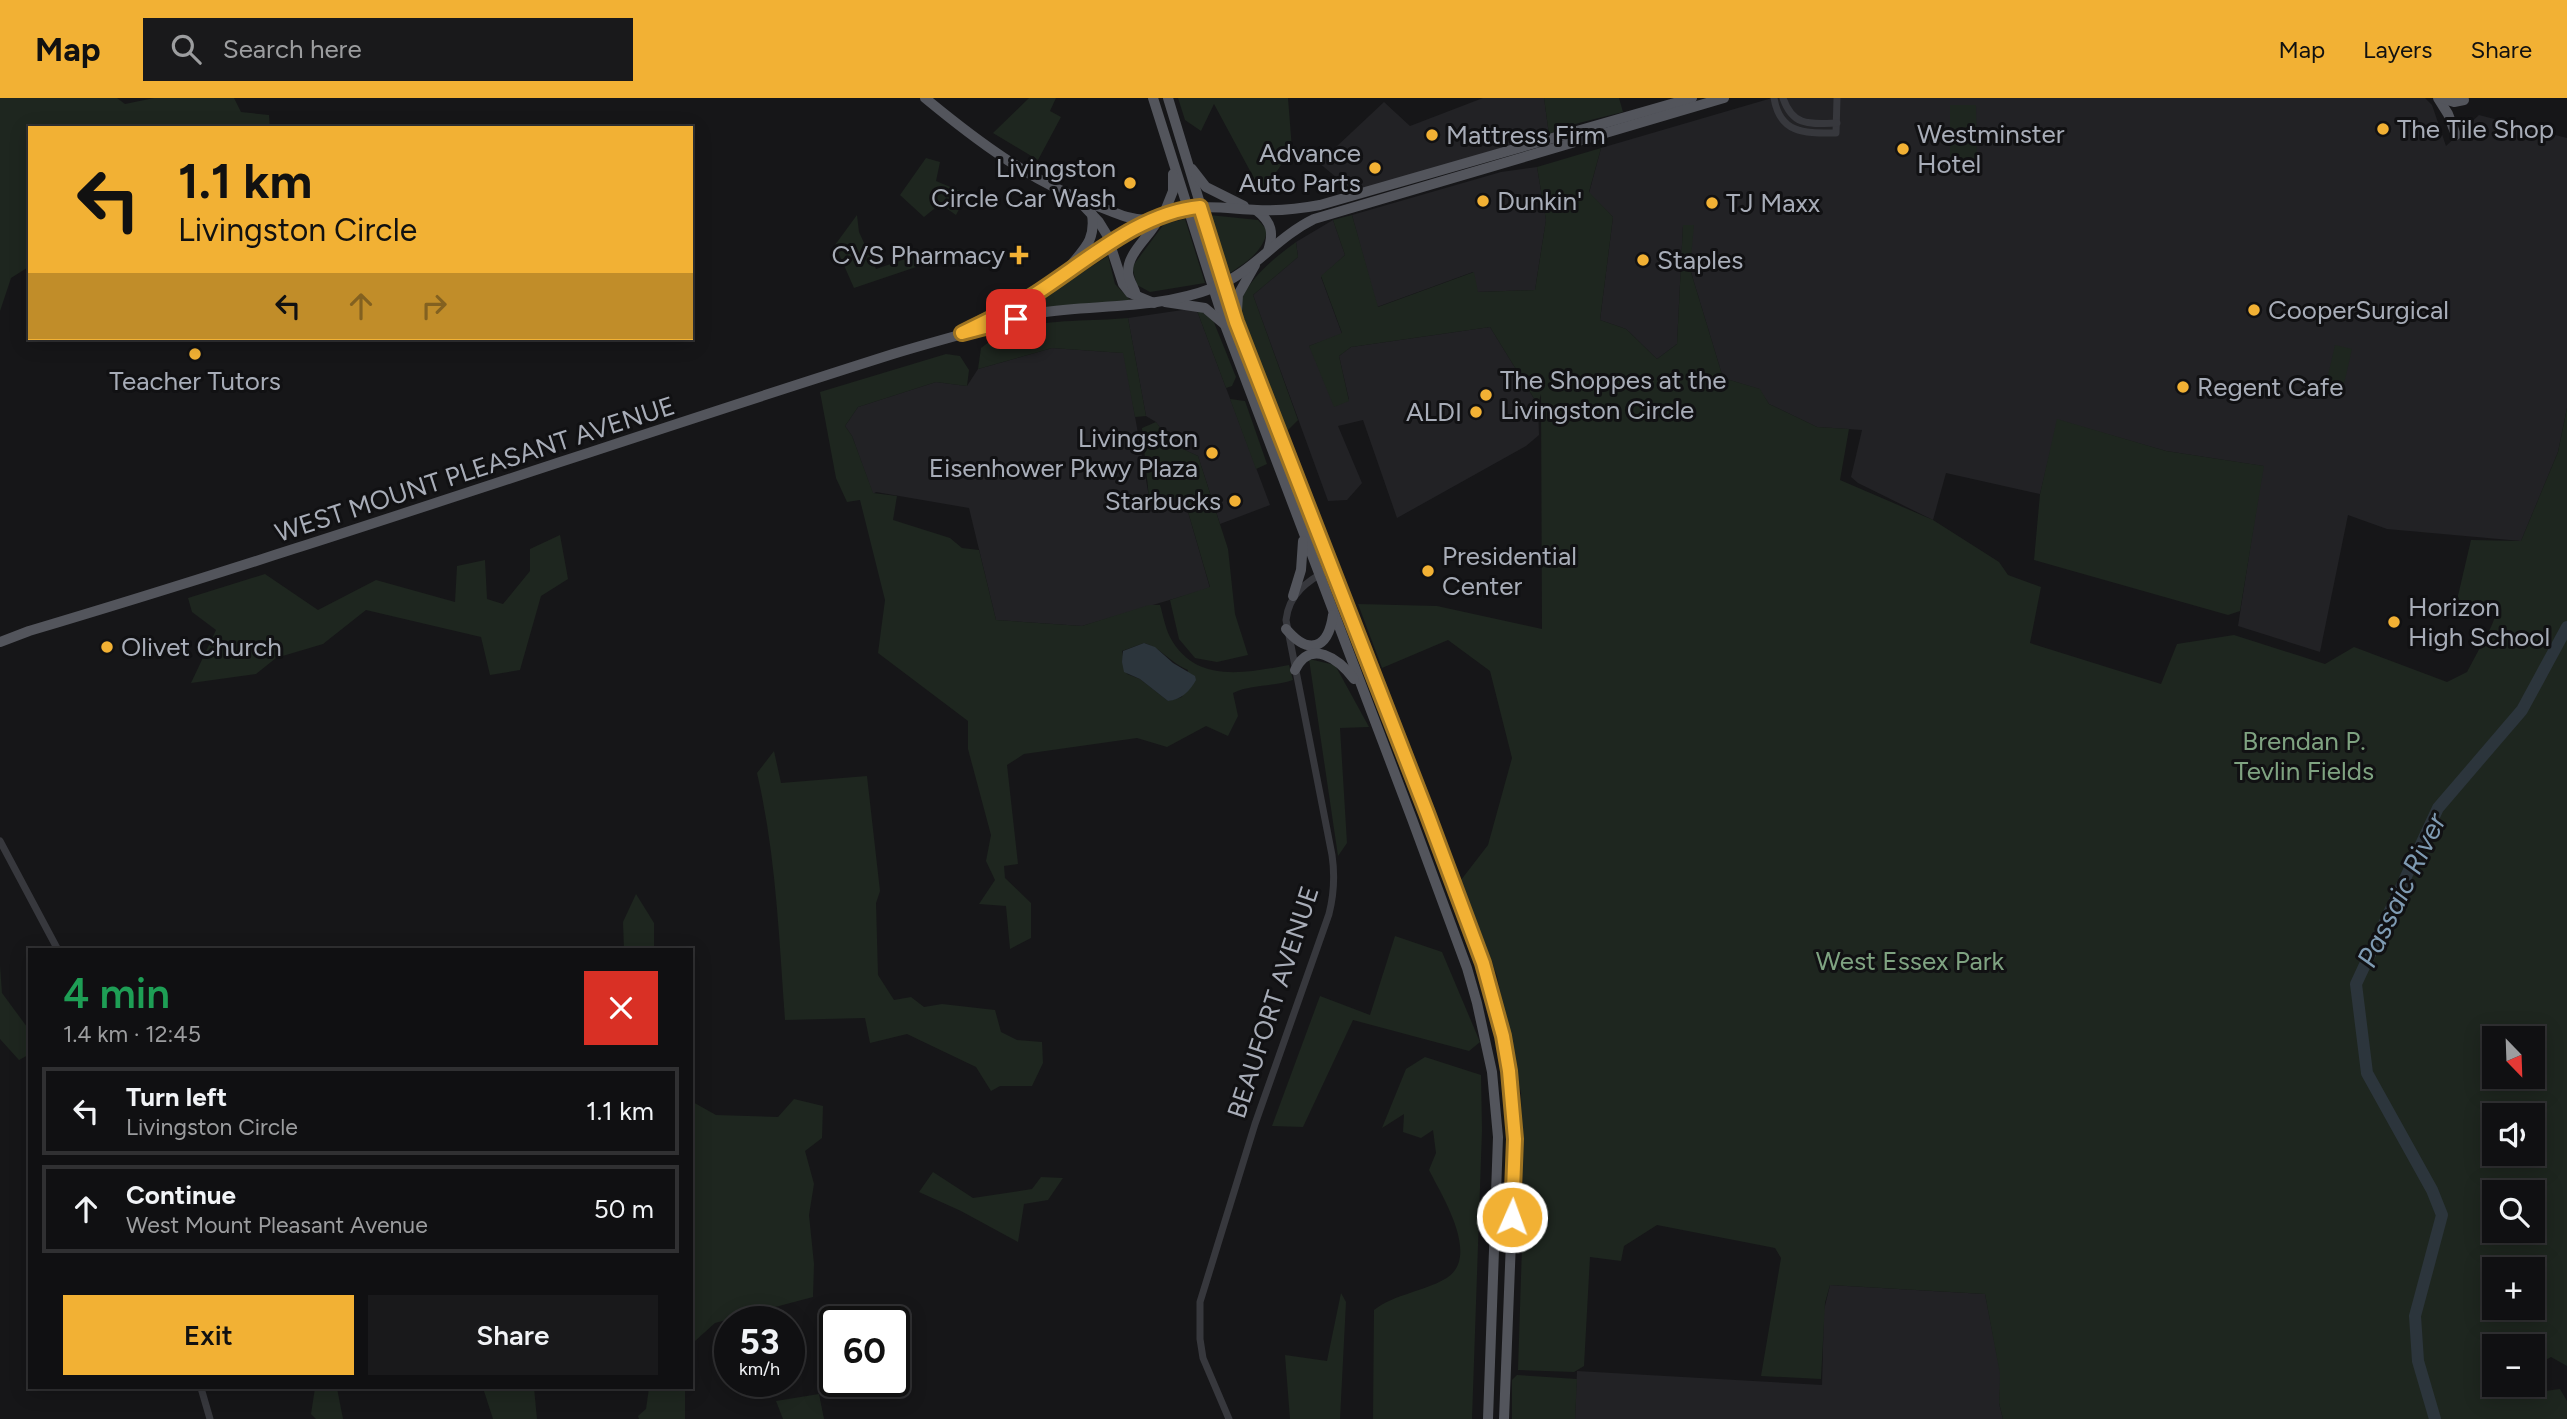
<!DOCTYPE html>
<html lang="en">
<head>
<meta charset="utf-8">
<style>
  :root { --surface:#101012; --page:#19191b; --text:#f1f3f6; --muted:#9c9d9f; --line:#303032; --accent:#f2b134 }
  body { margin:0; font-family:Figtree,sans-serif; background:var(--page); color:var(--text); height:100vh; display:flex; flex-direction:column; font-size:26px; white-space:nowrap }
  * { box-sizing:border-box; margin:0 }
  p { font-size:23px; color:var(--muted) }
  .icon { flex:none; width:38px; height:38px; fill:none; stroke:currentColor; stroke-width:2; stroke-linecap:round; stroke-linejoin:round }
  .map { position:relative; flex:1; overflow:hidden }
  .drawer { position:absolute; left:28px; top:850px; width:665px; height:441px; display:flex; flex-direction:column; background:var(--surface); border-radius:0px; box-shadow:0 4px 18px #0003,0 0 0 2px var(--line) }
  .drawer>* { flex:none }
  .banner { position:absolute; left:28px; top:28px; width:665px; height:214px; border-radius:0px; box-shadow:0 4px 18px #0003,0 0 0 2px var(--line); background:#f2b134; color:#111; overflow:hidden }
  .needle { width:46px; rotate:157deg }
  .fabs { position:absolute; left:2482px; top:928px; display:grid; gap:14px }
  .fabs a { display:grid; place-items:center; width:63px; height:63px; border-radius:0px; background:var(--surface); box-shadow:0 4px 18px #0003,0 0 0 2px var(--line); font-size:35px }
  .speed { position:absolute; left:714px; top:1208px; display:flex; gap:14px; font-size:35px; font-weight:700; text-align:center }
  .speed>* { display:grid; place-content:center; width:91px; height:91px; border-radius:50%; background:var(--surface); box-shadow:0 4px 18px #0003,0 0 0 2px var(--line); line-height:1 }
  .speed small { font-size:18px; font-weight:400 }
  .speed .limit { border:4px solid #111; border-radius:10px; background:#fff; color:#111 }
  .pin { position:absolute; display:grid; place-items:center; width:60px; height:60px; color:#fff; margin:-30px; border-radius:14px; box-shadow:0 4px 10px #0006 }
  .me { position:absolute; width:77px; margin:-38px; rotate:2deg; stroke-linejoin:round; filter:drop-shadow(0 0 5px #0008) }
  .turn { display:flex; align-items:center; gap:24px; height:147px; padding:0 35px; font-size:32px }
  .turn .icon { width:91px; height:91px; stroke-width:2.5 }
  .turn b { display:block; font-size:49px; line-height:60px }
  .lanes { display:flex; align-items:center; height:66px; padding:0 35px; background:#0003; justify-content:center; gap:35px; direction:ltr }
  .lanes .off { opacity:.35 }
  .round { display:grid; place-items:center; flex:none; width:74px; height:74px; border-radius:0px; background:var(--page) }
  .head { display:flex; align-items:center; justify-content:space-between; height:119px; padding:0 35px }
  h1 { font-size:42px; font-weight:600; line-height:52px; color:#1e9e55 }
  .button { display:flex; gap:14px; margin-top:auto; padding:14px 35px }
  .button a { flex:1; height:80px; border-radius:0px; background:var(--accent); color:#111; font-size:28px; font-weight:600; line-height:80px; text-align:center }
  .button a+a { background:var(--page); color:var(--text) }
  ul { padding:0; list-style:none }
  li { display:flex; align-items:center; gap:21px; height:88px; margin:0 14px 10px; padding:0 21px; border:4px solid var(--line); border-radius:0px }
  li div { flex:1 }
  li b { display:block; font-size:26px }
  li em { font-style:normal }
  header { display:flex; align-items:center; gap:42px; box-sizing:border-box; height:98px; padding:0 35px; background:var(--accent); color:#111 }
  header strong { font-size:33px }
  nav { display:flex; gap:38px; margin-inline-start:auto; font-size:24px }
  .search { width:490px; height:63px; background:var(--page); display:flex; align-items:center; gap:18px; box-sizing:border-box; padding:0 24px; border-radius:0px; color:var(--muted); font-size:26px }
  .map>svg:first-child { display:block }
  .built { fill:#222225 }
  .green { fill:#1e261f; fill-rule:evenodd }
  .water { fill:#2c353c }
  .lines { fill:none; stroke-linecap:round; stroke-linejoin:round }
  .river { stroke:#2c353c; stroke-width:12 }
  .minor { stroke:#37383d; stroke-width:7 }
  .major { stroke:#53555c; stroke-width:10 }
  .route-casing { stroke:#9d7322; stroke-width:18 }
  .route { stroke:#f2b134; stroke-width:12 }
  .poi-dot { fill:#f2b134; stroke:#111113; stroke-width:2.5 }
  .labels { text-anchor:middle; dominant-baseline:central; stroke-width:6; stroke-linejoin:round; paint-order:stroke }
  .poi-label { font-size:26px; fill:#a8adb8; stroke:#111113; text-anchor:start }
  .street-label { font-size:26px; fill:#a8adb8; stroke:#111113 }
  .park-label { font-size:26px; fill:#7fa381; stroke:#111113 }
  .water-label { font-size:28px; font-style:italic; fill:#7f9bb3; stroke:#111113 }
</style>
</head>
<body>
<header>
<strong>Map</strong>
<div class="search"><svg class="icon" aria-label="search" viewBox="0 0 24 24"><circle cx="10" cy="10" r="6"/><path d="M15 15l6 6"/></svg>Search here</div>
<nav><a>Map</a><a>Layers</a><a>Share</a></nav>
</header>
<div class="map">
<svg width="2567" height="1321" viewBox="0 0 2567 1321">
  <rect width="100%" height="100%" fill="#161618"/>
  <!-- built -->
  <g class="built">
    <path d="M1483,0H1544L1549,36L1354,94L1319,65L1384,4L1410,28Z"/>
    <path d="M1772,0H2425L2432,7L2446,48L2479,17L2567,40V310L2558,354L2521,443L2387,431L2348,417L2320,554L2238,528L2263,368L2166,353L2058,322L2040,396L1946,375L1933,422L1858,385L1851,379L1862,332L1817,329L1769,306L1759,291L1723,280L1690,171L1683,128L1677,246L1657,261L1626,231L1600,222L1613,119L1589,95L1601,50Z"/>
    <path d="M1537,69L1546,122L1535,192L1477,194L1473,174L1377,209L1352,117L1501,74Z"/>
    <path d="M1333,122L1345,157L1321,179L1342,236L1309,248L1349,302L1339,258L1351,249L1490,229L1538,307L1539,337L1526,348L1397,420L1363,322L1338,328L1362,385L1347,402L1328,403L1253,197L1298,159L1296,144Z"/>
    <path d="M1196,210L1270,407L1220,426L1198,358L1171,346L1156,324L1146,318L1128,220Z"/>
    <path d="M1052,250L1124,255L1149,399L1184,400L1210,490L1082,528L996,522L969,410L876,394L873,396L852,338L845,328L858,309L936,284L967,288L978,271Z"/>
    <path d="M1830,1187L1985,1196L2001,1278L1999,1305L2003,1321H1575L1577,1273L1822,1287L1824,1212Z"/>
  </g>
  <!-- green -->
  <g class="green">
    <path d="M0,0H117L125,6L154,0H234L241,14L269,17L270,30H30V168L11,180L0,213Z"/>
    <path d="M1029,0H1056L1050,13L1061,19L1038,62L993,35Z"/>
    <path d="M1178,0H1288L1292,51L1262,95L1214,6L1201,33L1185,22Z"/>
    <path d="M1544,0H1619L1623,14L1575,26L1549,36Z"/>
    <path d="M1950,7H1976L1977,68H1950Z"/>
    <path d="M1601,50L1589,94L1613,119L1600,222L1626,231L1657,261L1677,246L1683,127H1694L1690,171L1723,280L1760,291L1769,306L1817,329L1849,331L1840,382L1933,422L1999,464L2008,477L2041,489L2030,545L2161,586L2177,546L2234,537L2325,566L2354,549L2447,584L2467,574L2491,529L2497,514L2457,502L2471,442L2521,443L2558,354L2567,310V1268L2551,1259L2535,1268L2545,1293L2560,1291L2567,1303V1321H2003L1999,1305L2000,1276L1985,1196L1830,1187L1825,1205L1821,1281L1761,1278L1781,1160L1775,1150L1657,1127L1624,1148L1621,1163L1590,1159L1584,1268L1574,1274L1518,1272L1523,1117L1521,995L1497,878L1461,782L1488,747L1512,660L1490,573L1448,542L1382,570L1358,506L1437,508L1542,531L1541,296L1538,307L1490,229L1351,249L1339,258L1349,303L1334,309L1309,248L1342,235L1321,178L1345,157L1333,122L1352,117L1378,209L1474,174L1478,194L1535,192L1546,122L1537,69ZM2494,940H2532V978H2494ZM2494,1017H2532V1055H2494ZM2494,1094H2532V1132H2494ZM2494,1171H2532V1209H2494ZM2494,1248H2532V1286H2494Z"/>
    <path d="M926,60L940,64L936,83L967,96L956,117L940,106L924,119L900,97Z"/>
    <path d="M857,117L859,134L876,171L920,156L925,166L854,190L835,147Z"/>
    <path d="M1209,117L1258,122L1267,132C1264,154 1245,165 1227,177Z"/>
    <path d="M1185,121L1205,185L1150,194L1137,187L1132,169L1164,126Z"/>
    <path d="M1296,144L1298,159L1253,197L1298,322L1286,334L1239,207C1248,181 1274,160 1296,144Z"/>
    <path d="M1108,158L1115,186L1130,202L1024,211Z"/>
    <path d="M1196,210L1213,222L1236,279L1232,288L1226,290Z"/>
    <path d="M1128,220L1146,318L1135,319L1123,255L1052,250L978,271L981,250C1021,217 1079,225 1128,220Z"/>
    <path d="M2335,247L2352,251L2344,286L2327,282Z"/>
    <path d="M946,256L960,258L969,272L967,288L936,284L858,309L845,328L852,338L873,395L897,398L893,422L950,440L962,450L979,452L996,522L1082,528L1149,507H1160C1163,517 1165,529 1170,539C1195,586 1245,575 1289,567L1293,582C1273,589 1252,586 1233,595L1238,618L1228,638L1206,628L1167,649L1137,640L1024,656L1007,667L1018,766L1004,768L1005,780L1031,805V840L1010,851L1006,808L979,806L995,782L986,763L991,737L968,651V623L878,555L885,502L860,402L847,404L836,380L820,294ZM1144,545C1160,549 1171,565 1188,572L1182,599L1168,603L1140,581L1127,576L1122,553Z"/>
    <path d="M1230,301L1245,303L1267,366L1256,371Z"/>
    <path d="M2057,321L2166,353L2264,368L2240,513L2228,517L2034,462L2040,396Z"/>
    <path d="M1156,324L1172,346L1198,358L1228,451L1235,516L1248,557L1217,564L1195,560L1179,541L1170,502L1210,489L1184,400H1149L1142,330Z"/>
    <path d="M560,437L568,481L541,498L520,572L490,577L481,539L366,512L323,546L276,560L256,576L191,585L216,532L192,514L188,500L265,476L318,512L376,482L455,504L457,468L485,462L487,501L503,506L530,473V451Z"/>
    <path d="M1309,561L1335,567L1369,629L1340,630L1347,745L1338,758Z"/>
    <path d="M774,653L781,685L867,678L880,793L876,805L878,877L894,902L911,899L924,909L942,906L995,912L1001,934L1017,942L1042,944L1043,965L1032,988H1000L991,993L976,969L907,936L870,945L865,920L785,922C779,839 776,756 757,675Z"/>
    <path d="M636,796L654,825V852H624L623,824Z"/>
    <path d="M1395,838L1442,854L1480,944L1469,953L1353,922L1303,1029L1272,1028L1320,898L1370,917Z"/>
    <path d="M0,867L2,895L30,933V956L19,962L0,941Z"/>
    <path d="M1425,959L1481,977L1482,1032L1472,1321H1373L1374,1212C1395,1196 1422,1194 1445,1181C1482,1160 1442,1098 1429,1072L1436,1055L1433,1032L1421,1040L1403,1034L1404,1016L1382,1030L1406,971Z"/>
    <path d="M794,1001L823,1008L822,1040L805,1053L814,1086L809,1117L814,1166L813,1199L715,1225L695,1243L691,1255V1003L716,1017L778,1019Z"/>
    <path d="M933,1074L973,1100L1032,1091L1041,1079L1063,1080L1048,1102L1024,1106L1018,1144L961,1113L919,1094Z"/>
    <path d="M1341,1195L1346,1204L1340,1321H1290L1285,1257L1327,1263Z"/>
    <path d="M1517,1277L1577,1281L1575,1321H1512V1282Z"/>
    <path d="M315,1290H337L343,1321H316L311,1316Z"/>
    <path d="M483,1290H534L537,1321H493Z"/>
    <path d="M649,1290H685V1321H639L638,1318L646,1311Z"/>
    <path d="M819,1296L824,1321H783L776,1303Z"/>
  </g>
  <!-- water -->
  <path class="water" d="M1144,545L1155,549L1173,565L1195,578L1196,582C1190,593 1181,602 1168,603L1140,581L1124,574L1122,564L1123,553Z"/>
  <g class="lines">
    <!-- river -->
    <path class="river" d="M2435,1321L2418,1263L2415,1218L2442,1117L2432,1092L2367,975L2356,886L2438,710L2522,612L2567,529"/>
    <!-- minor -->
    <g class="minor">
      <path d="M1774,0C1780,37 1807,35 1836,35L1837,0"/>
      <path d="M1783,0C1793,29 1810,26 1837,25"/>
      <path d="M0,743L58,852"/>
      <path d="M201,1290L210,1321"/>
      <path d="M1229,1321L1203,1260L1200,1241V1204L1255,1026L1329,816C1334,796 1335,777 1332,757L1286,522C1289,495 1308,483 1330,470"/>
    </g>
    <!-- major -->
    <g class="major">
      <path d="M925,0C977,43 1029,82 1092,106C1112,113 1127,122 1148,122"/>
      <path d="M1153,0L1225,227L1412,721L1467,870L1477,905L1492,974L1498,1039L1488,1321"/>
      <path d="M1168,0L1236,224L1427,715L1483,865L1494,901L1509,973L1515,1041L1504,1321"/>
      <path d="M2438,0L2448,16L2456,37"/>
      <path d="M2441,0L2454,4L2464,2"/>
      <path d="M1192,71L1206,89L1244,108"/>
      <path d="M1080,104L1099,124L1107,137L1123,186L1130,195L1154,205"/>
      <path d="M1256,112C1272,124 1274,135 1268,153"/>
      <path d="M1163,118L1173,93V76"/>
      <path d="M1067,172C1083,151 1096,144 1092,116"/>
      <path d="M1136,197C1134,189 1129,183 1128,175C1127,154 1151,138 1159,120"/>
      <path d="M1165,204L1205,210L1224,226"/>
      <path d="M1237,213L1238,197L1255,167"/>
      <path d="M978,227C1013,209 1046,189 1079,167C1110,147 1141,122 1177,113C1204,106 1230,111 1257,112C1279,113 1299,111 1320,107L1692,0"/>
      <path d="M1293,498L1301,472L1303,443"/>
      <path d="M1286,531C1309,558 1328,551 1333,517"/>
      <path d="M0,544L29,533C319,447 605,347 893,256C926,246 959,237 992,228C1007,224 1022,218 1038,215C1096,206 1156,212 1213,190C1254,174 1275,140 1314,121L1724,0"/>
      <path d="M1295,572C1310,540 1339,561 1354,581"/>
    </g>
  </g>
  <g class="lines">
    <!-- route casing -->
    <g class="route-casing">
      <path id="route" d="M1016,221L962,235C985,224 1008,213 1029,200C1081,168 1138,114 1200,109L1236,224L1427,715L1483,865L1503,938L1509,973L1515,1041L1512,1119"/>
    </g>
    <!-- route -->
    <use href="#route" class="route"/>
  </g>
  <!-- markers -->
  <g class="poi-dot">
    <circle cx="2383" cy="31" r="7"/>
    <circle cx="1432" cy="37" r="7"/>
    <circle cx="1903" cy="51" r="7"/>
    <circle cx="1375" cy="70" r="7"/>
    <circle cx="1130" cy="85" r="7"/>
    <circle cx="1483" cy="103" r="7"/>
    <circle cx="1712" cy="105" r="7"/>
    <path d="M1015.5 146.5h7v7h7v7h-7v7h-7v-7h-7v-7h7z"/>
    <circle cx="1643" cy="162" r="7"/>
    <circle cx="2254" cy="212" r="7"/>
    <circle cx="195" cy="256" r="7"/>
    <circle cx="2183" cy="289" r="7"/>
    <circle cx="1486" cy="297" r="7"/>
    <circle cx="1476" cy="314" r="7"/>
    <circle cx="1212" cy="355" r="7"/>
    <circle cx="1235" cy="403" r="7"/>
    <circle cx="1428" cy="473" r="7"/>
    <circle cx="2394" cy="524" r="7"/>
    <circle cx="107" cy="549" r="7"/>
  </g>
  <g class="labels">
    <!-- poi labels -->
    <g class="poi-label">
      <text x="2397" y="31">The Tile Shop</text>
      <text x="1917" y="36">Westminster<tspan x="1917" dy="30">Hotel</tspan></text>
      <text x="1446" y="37">Mattress Firm</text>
      <text x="1361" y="55" text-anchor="end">Advance<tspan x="1361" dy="30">Auto Parts</tspan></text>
      <text x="1116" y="70" text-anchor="end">Livingston<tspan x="1116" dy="30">Circle Car Wash</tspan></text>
      <text x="1497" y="103">Dunkin'</text>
      <text x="1726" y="105">TJ Maxx</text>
      <text x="1005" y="157" text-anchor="end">CVS Pharmacy</text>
      <text x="1657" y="162">Staples</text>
      <text x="2268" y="212">CooperSurgical</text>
      <text x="1500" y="282">The Shoppes at the<tspan x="1500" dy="30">Livingston Circle</tspan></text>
      <text x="195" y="283" text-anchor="middle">Teacher Tutors</text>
      <text x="2197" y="289">Regent Cafe</text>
      <text x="1462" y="314" text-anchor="end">ALDI</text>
      <text x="1198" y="340" text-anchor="end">Livingston<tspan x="1198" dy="30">Eisenhower Pkwy Plaza</tspan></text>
      <text x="1221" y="403" text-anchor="end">Starbucks</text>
      <text x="1442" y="458">Presidential<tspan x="1442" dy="30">Center</tspan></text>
      <text x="2408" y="509">Horizon<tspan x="2408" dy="30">High School</tspan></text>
      <text x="121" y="549">Olivet Church</text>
    </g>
    <!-- street labels -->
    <g class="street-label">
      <text transform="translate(475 371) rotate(-18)">WEST MOUNT PLEASANT AVENUE</text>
      <text transform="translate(1273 904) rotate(-72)">BEAUFORT AVENUE</text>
    </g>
    <!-- park labels -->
    <g class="park-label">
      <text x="2304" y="643">Brendan P.<tspan x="2304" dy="30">Tevlin Fields</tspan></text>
      <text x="1910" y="863">West Essex Park</text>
    </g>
    <!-- water labels -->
    <g class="water-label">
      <text transform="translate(2401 792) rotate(-64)">Passaic River</text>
    </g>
  </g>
</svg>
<div class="fabs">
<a><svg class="needle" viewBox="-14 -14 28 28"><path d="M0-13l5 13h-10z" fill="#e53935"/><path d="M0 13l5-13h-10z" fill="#9c9d9f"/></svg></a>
<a><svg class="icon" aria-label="sound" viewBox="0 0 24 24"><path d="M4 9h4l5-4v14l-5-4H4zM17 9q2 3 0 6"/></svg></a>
<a><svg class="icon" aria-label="search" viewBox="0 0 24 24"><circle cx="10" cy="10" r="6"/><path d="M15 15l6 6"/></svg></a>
<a>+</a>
<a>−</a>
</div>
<div class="speed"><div>53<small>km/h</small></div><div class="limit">60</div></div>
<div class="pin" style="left:1016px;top:221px;background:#d93025"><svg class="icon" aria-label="arrive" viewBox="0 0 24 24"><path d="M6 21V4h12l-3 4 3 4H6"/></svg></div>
<svg class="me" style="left:1512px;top:1119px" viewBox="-20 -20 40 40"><circle r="17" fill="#f2b134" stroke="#fff" stroke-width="3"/><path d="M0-11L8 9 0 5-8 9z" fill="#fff"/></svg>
<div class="banner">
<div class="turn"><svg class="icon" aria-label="left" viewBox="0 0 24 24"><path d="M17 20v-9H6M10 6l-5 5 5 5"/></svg><div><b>1.1 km</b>Livingston Circle</div></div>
<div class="lanes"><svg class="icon" aria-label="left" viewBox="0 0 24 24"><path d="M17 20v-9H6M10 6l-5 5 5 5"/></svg><svg class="icon off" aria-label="ahead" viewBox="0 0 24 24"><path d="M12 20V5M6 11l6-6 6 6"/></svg><svg class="icon off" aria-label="right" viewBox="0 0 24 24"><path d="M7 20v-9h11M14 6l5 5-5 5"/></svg></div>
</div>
<section class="drawer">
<div class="head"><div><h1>4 min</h1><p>1.4 km · 12:45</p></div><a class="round" style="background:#d93025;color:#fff"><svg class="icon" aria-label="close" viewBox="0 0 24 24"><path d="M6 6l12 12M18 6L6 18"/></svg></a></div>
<ul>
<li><svg class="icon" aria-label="left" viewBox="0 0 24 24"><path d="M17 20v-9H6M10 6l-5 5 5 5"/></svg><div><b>Turn left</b><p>Livingston Circle</p></div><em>1.1 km</em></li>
<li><svg class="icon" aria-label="ahead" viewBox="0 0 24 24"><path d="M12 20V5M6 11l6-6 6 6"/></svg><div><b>Continue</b><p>West Mount Pleasant Avenue</p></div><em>50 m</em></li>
</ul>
<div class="button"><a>Exit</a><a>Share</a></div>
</section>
</div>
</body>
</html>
